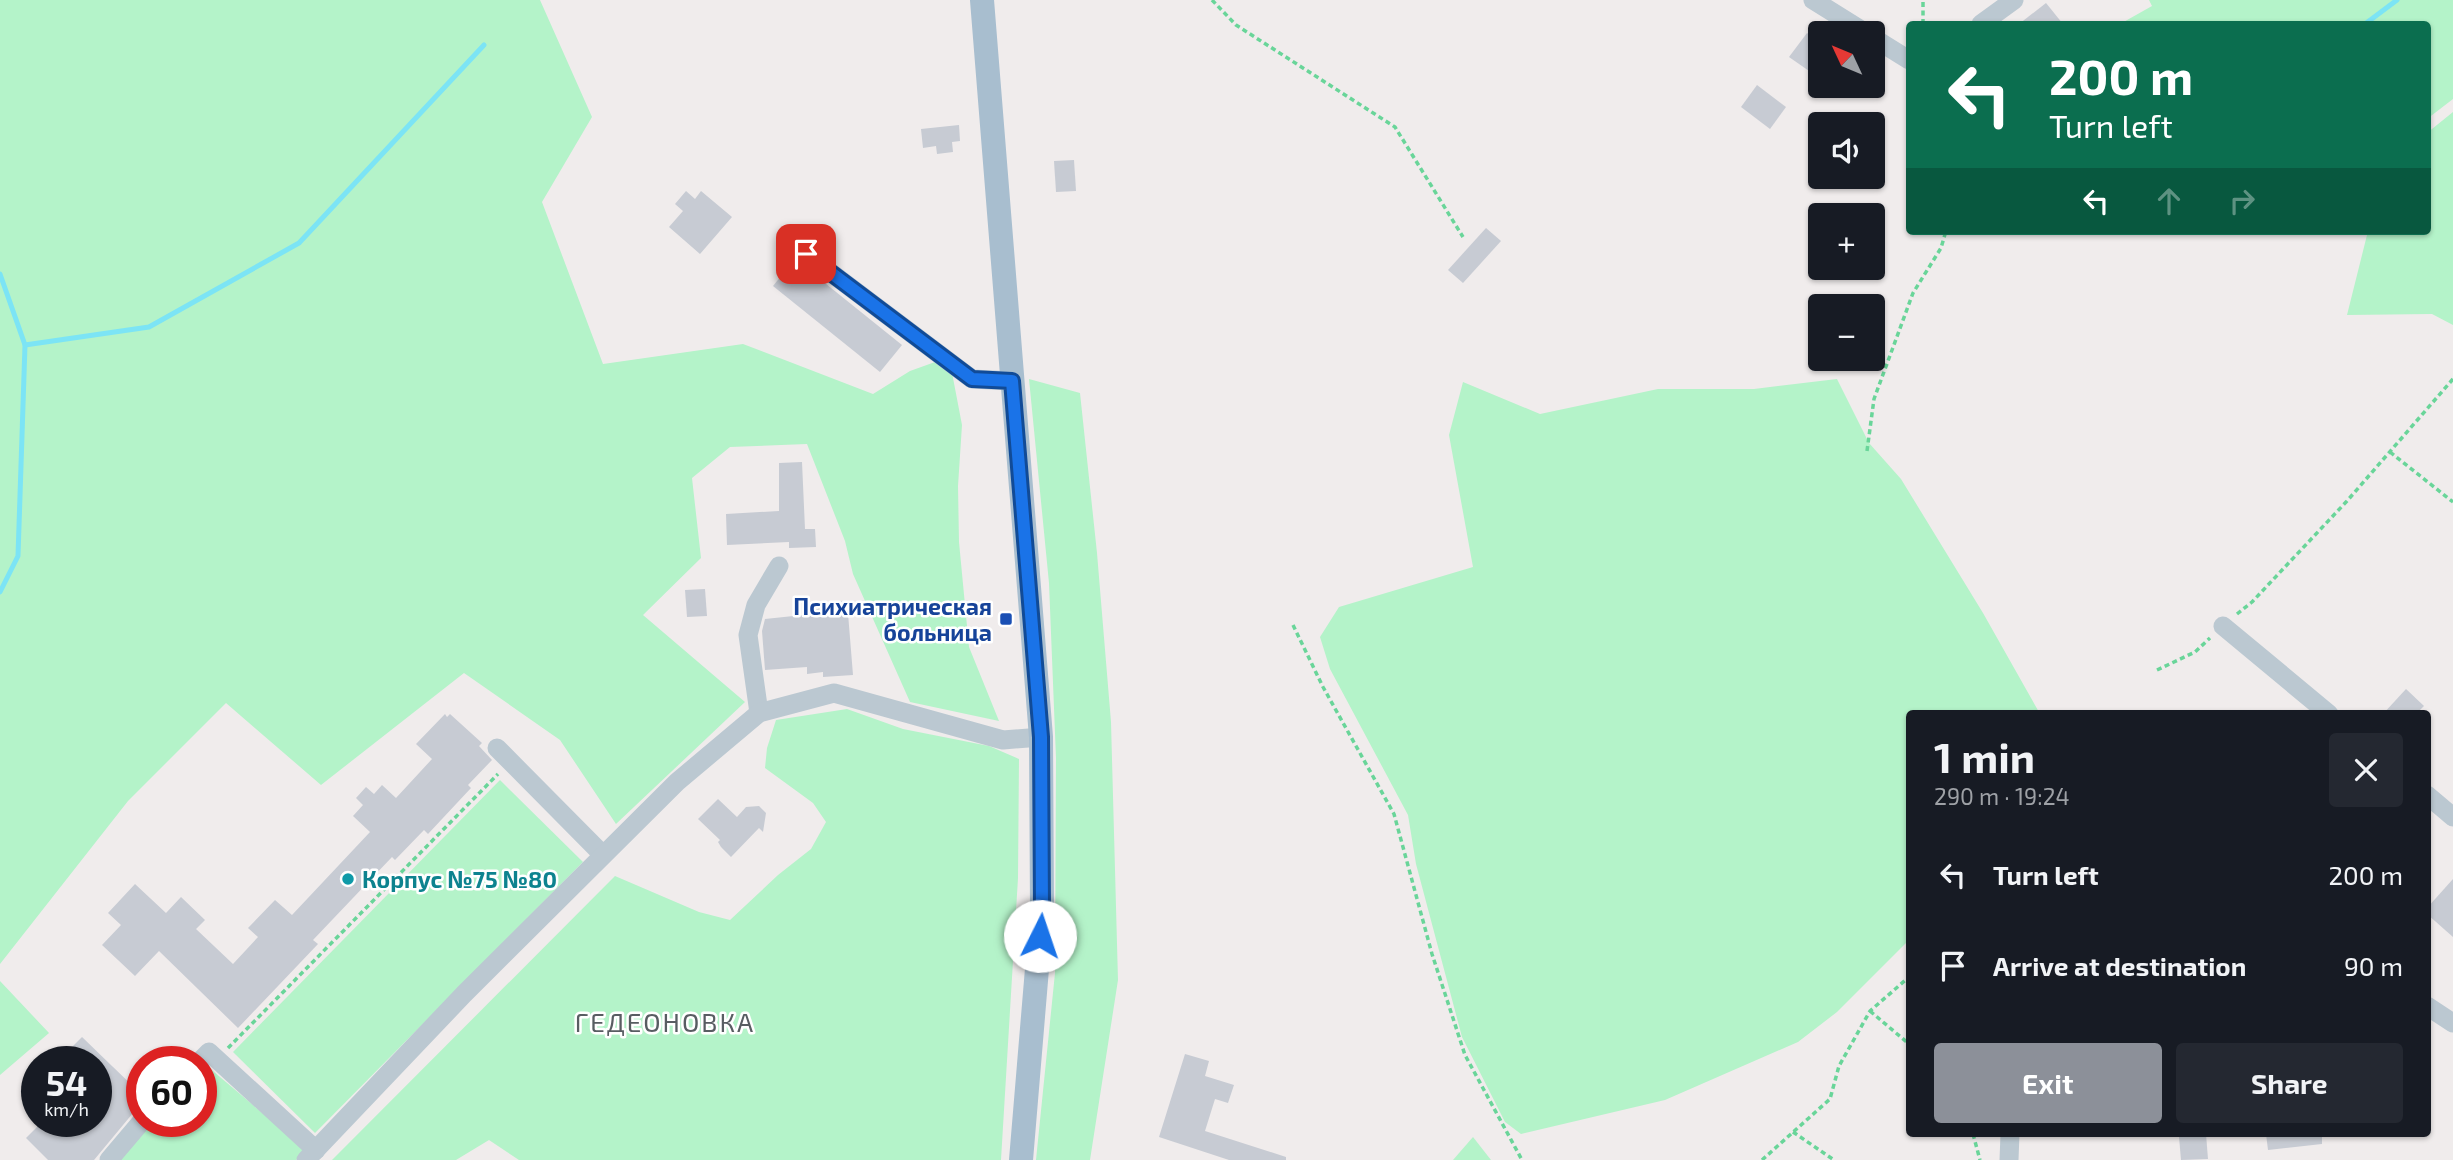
<!DOCTYPE html>
<html lang="en">
<head>
<meta charset="utf-8">
<style>
  :root { --surface:#171b24; --page:#242831; --text:#f1f3f6; --muted:#9ea1a6; --accent:#8c9099 }
  body { margin:0; font-family:"Exo 2",sans-serif; background:var(--page); color:var(--text); height:100vh; display:flex; flex-direction:column; font-size:26px; white-space:nowrap }
  * { box-sizing:border-box; margin:0 }
  p { font-size:23px; color:var(--muted) }
  .icon { flex:none; width:38px; height:38px; fill:none; stroke:currentColor; stroke-width:2; stroke-linecap:round; stroke-linejoin:round }
  .map { position:relative; flex:1; overflow:hidden }
  .panel { position:absolute; left:1906px; top:710px; width:525px; height:427px; display:flex; flex-direction:column; background:var(--surface); border-radius:7px; box-shadow:0 2px 5px #0004 }
  .panel>* { flex:none }
  .banner { position:absolute; left:1906px; top:21px; width:525px; height:214px; border-radius:7px; box-shadow:0 2px 5px #0004; background:#0b6e4f; color:#fff; overflow:hidden }
  .needle { width:46px; rotate:314deg }
  .buttons { position:absolute; left:1808px; top:21px; display:grid; gap:14px }
  .buttons a { display:grid; place-items:center; width:77px; height:77px; border-radius:7px; background:var(--surface); box-shadow:0 2px 5px #0004; font-size:35px }
  .speed { position:absolute; left:21px; top:1046px; display:flex; gap:14px; font-size:35px; font-weight:700; text-align:center }
  .speed>* { display:grid; place-content:center; width:91px; height:91px; border-radius:50%; background:var(--surface); box-shadow:0 2px 5px #0004; line-height:1 }
  .speed small { font-size:18px; font-weight:400 }
  .speed .limit { border:10px solid #d22; background:#fff; color:#111 }
  .pin { position:absolute; display:grid; place-items:center; width:60px; height:60px; color:#fff; margin:-30px; border-radius:14px; box-shadow:0 4px 10px #0006 }
  .me { position:absolute; width:77px; margin:-38px; rotate:4deg; stroke-linejoin:round; filter:drop-shadow(0 0 5px #0008) }
  .turn { display:flex; align-items:center; gap:24px; height:147px; padding:0 28px; font-size:32px }
  .turn .icon { width:91px; height:91px; stroke-width:2.5 }
  .turn b { display:block; font-size:49px; line-height:60px }
  .lanes { display:flex; align-items:center; height:66px; padding:0 28px; background:#0003; justify-content:center; gap:35px; direction:ltr }
  .lanes .off { opacity:.35 }
  .round { display:grid; place-items:center; flex:none; width:74px; height:74px; border-radius:7px; background:var(--page) }
  .head { display:flex; align-items:center; justify-content:space-between; height:119px; padding:0 28px }
  h1 { font-size:42px; font-weight:700; line-height:52px }
  .cta { display:flex; gap:14px; margin-top:auto; padding:14px 28px }
  .cta a { flex:1; height:80px; border-radius:7px; background:var(--accent); color:#fff; font-size:28px; font-weight:700; line-height:80px; text-align:center }
  .cta a+a { background:var(--page); color:var(--text) }
  ul { padding:0; list-style:none }
  li { display:flex; align-items:center; gap:21px; height:91px; padding:0 28px }
  li div { flex:1 }
  li b { display:block; font-size:26px }
  li em { font-style:normal }
  .map>svg:first-child { display:block }
  .green { fill:#b4f3c9 }
  .lines { fill:none; stroke-linecap:round; stroke-linejoin:round }
  .stream { stroke:#7ce4f5; stroke-width:5 }
  .building { fill:#c7cbd3 }
  .path { stroke:#69d599; stroke-width:3.5; stroke-dasharray:5 3.5; stroke-linecap:butt }
  .minor { stroke:#bbc8d1; stroke-width:19 }
  .major { stroke:#a8becf; stroke-width:24 }
  .route-casing { stroke:#114b97; stroke-width:18 }
  .route { stroke:#1a73e8; stroke-width:12 }
  .transit-dot { fill:#1a4fb4; stroke:#fff; stroke-width:2.5 }
  .culture-dot { fill:#0f9aa8; stroke:#fff; stroke-width:2.5 }
  .labels { text-anchor:middle; dominant-baseline:central; stroke-width:5; stroke-linejoin:round; paint-order:stroke }
  .transit-label { font-size:23px; font-weight:bold; fill:#164399; stroke:#fff; text-anchor:end }
  .culture-label { font-size:23px; font-weight:bold; fill:#0d838f; stroke:#fff; text-anchor:start }
  .quarter-label { font-size:26px; letter-spacing:2px; fill:#585d62; stroke:#fff }
</style>
</head>
<body>
<div class="map">
<svg width="2453" height="1160" viewBox="0 0 2453 1160">
  <rect width="100%" height="100%" fill="#f0ecec"/>
  <!-- green -->
  <g class="green">
    <path d="M0,0H540L592,117L542,202L603,364L743,344L873,394L910,371L949,357L962,425L958,486L959,542L969,647L999,721L910,702L853,574L845,541L807,444L730,447L692,478L701,558L643,615L745,702L616,824L560,740L464,673L321,785L226,703L128,801L0,964Z"/>
    <path d="M2149,0H2453V99L2427,119V24H2120L2152,6Z"/>
    <path d="M2453,112V325L2432,314L2347,315L2368,231H2427V133Z"/>
    <path d="M1029,379L1080,393L1097,553L1111,722L1118,980L1090,1160H1036L1055,973L1056,758L1049,583Z"/>
    <path d="M1837,379L1869,443L1901,479L1983,613L2040,714H1909V940L1837,1012L1798,1042L1665,1100L1521,1134L1505,1122L1462,1037L1416,864L1408,815L1330,669L1320,637L1339,607L1473,567L1449,435L1463,382L1540,414L1658,389H1754Z"/>
    <path d="M847,709L903,729L989,746L1019,759L1018,878L1001,1160H519L489,1140L456,1160H332L615,876L699,912L730,920L778,875L811,849L826,822L813,803L765,768L767,748L776,720Z"/>
    <path d="M500,780L583,862L315,1133L233,1052Z"/>
    <path d="M0,981L49,1033L0,1075Z"/>
    <path d="M207,1066L306,1150L296,1160H117L151,1122H201V1072Z"/>
    <path d="M1473,1137L1491,1160H1453Z"/>
  </g>
  <g class="lines">
    <!-- stream -->
    <g class="stream">
      <path d="M2365,24L2397,0"/>
      <path d="M0,274L25,345L18,556L0,592"/>
      <path d="M25,345L149,327L299,243L484,45"/>
    </g>
  </g>
  <!-- building -->
  <g class="building">
    <path d="M2046,3L2063,24H2019Z"/>
    <path d="M1807,33L1820,42V63L1812,73L1789,57Z"/>
    <path d="M1757,85L1786,107L1770,129L1741,107Z"/>
    <path d="M959,125L960,141L952,142L953,152L937,154L936,146L923,148L921,129Z"/>
    <path d="M1074,160L1076,191L1056,192L1054,161Z"/>
    <path d="M686,191L695,199L701,191L732,217L700,254L669,227L683,211L675,204Z"/>
    <path d="M1486,228L1501,241L1463,283L1448,270Z"/>
    <path d="M795,259L902,345L880,372L773,286Z"/>
    <path d="M802,462L805,529H815L816,547L789,548V542L727,545L726,514L779,511V463Z"/>
    <path d="M705,589L707,616L687,617L685,590Z"/>
    <path d="M847,601L853,675L823,677V672L807,674V667L765,670L762,631L765,619L803,615L802,611L818,609V603Z"/>
    <path d="M2406,689L2424,706L2416,714H2383Z"/>
    <path d="M445,714L447,717L450,714L482,743L479,746L492,760L468,785L471,788L428,834L424,830L395,860L392,857L313,940L318,944L238,1028L159,951L135,976L102,945L121,925L108,913L135,884L166,913L181,897L205,920L196,929L233,964L258,937L248,928L275,900L292,915L370,832L353,816L363,805L356,798L366,787L374,794L382,785L396,798L432,759L416,744Z"/>
    <path d="M718,799L737,817L746,807L759,806L766,813L763,832L759,828L731,857L721,847L718,842L720,840L698,819Z"/>
    <path d="M2453,879V937L2427,914V908Z"/>
    <path d="M82,1037L142,1095V1109L133,1113L94,1160H48L26,1138L42,1122H96V1062H57Z"/>
    <path d="M1185,1054L1209,1061L1205,1076L1234,1085L1228,1103L1215,1099L1205,1131L1286,1157V1160H1229L1159,1137Z"/>
    <path d="M2206,1134L2208,1159L2181,1160L2179,1137Z"/>
    <path d="M2266,1134H2322V1144L2268,1150Z"/>
  </g>
  <g class="lines">
    <!-- path -->
    <g class="path">
      <path d="M1212,0L1236,25L1395,127L1463,237"/>
      <path d="M1923,24V0"/>
      <path d="M1867,451L1874,399L1913,293L1941,248L1946,231"/>
      <path d="M2390,452L2453,502"/>
      <path d="M2237,614L2252,602L2347,501L2453,379"/>
      <path d="M1293,625L1323,687L1394,814L1432,954L1465,1055L1522,1160"/>
      <path d="M2157,670L2195,652L2210,638"/>
      <path d="M1870,1011L1909,1044"/>
      <path d="M228,1048L498,774"/>
      <path d="M1793,1132L1834,1160"/>
      <path d="M1973,1134L1980,1160"/>
      <path d="M1762,1160L1830,1099L1839,1066L1870,1011L1909,977"/>
    </g>
    <!-- minor -->
    <g class="minor">
      <path d="M1813,0L1866,33"/>
      <path d="M1981,24L2014,0"/>
      <path d="M1872,37L1909,60"/>
      <path d="M806,254L972,379L1012,381"/>
      <path d="M2223,626L2329,714"/>
      <path d="M759,713L748,635L756,605L779,566"/>
      <path d="M497,748L603,855"/>
      <path d="M2427,795L2453,817"/>
      <path d="M2427,1006L2453,1023"/>
      <path d="M199,1062L209,1052L316,1150"/>
      <path d="M109,1160L142,1121"/>
      <path d="M306,1160L464,994L677,782L759,713L834,693L1003,740L1041,737"/>
      <path d="M2009,1160L2010,1134"/>
    </g>
    <!-- major -->
    <path class="major" d="M982,0L1041,737L1042,909L1021,1160"/>
  </g>
  <g class="lines">
    <!-- route casing -->
    <g class="route-casing">
      <path id="route" d="M806,254L972,379L1012,381L1041,737L1042,909L1040,936"/>
    </g>
    <!-- route -->
    <use href="#route" class="route"/>
  </g>
  <!-- markers -->
  <rect class="transit-dot" x="999" y="612" width="14" height="14" rx="3.5"/>
  <circle class="culture-dot" cx="348" cy="879" r="7"/>
  <g class="labels">
    <!-- transit labels -->
    <g class="transit-label">
      <text x="992" y="606">Психиатрическая<tspan x="992" dy="26">больница</tspan></text>
    </g>
    <!-- culture labels -->
    <g class="culture-label">
      <text x="362" y="879">Корпус №75 №80</text>
    </g>
    <!-- quarter labels -->
    <g class="quarter-label">
      <text x="665" y="1021">ГЕДЕОНОВКА</text>
    </g>
  </g>
</svg>
<div class="buttons">
<a><svg class="needle" viewBox="-14 -14 28 28"><path d="M0-13l5 13h-10z" fill="#e53935"/><path d="M0 13l5-13h-10z" fill="#9ea1a6"/></svg></a>
<a><svg class="icon" aria-label="sound" viewBox="0 0 24 24"><path d="M4 9h4l5-4v14l-5-4H4zM17 9q2 3 0 6"/></svg></a>
<a>+</a>
<a>−</a>
</div>
<div class="speed"><div>54<small>km/h</small></div><div class="limit">60</div></div>
<div class="pin" style="left:806px;top:254px;background:#d93025"><svg class="icon" aria-label="arrive" viewBox="0 0 24 24"><path d="M6 21V4h12l-3 4 3 4H6"/></svg></div>
<svg class="me" style="left:1040px;top:936px" viewBox="-20 -20 40 40"><circle r="19" fill="#fff"/><path d="M0-13L10 11 0 6-10 11z" fill="#1a73e8"/></svg>
<div class="banner">
<div class="turn"><svg class="icon" aria-label="left" viewBox="0 0 24 24"><path d="M17 20v-9H6M10 6l-5 5 5 5"/></svg><div><b>200 m</b>Turn left</div></div>
<div class="lanes"><svg class="icon" aria-label="left" viewBox="0 0 24 24"><path d="M17 20v-9H6M10 6l-5 5 5 5"/></svg><svg class="icon off" aria-label="ahead" viewBox="0 0 24 24"><path d="M12 20V5M6 11l6-6 6 6"/></svg><svg class="icon off" aria-label="right" viewBox="0 0 24 24"><path d="M7 20v-9h11M14 6l5 5-5 5"/></svg></div>
</div>
<section class="panel">
<div class="head"><div><h1>1 min</h1><p>290 m · 19:24</p></div><a class="round"><svg class="icon" aria-label="close" viewBox="0 0 24 24"><path d="M6 6l12 12M18 6L6 18"/></svg></a></div>
<ul>
<li><svg class="icon" aria-label="left" viewBox="0 0 24 24"><path d="M17 20v-9H6M10 6l-5 5 5 5"/></svg><div><b>Turn left</b></div><em>200 m</em></li>
<li><svg class="icon" aria-label="arrive" viewBox="0 0 24 24"><path d="M6 21V4h12l-3 4 3 4H6"/></svg><div><b>Arrive at destination</b></div><em>90 m</em></li>
</ul>
<div class="cta"><a>Exit</a><a>Share</a></div>
</section>
</div>
</body>
</html>
